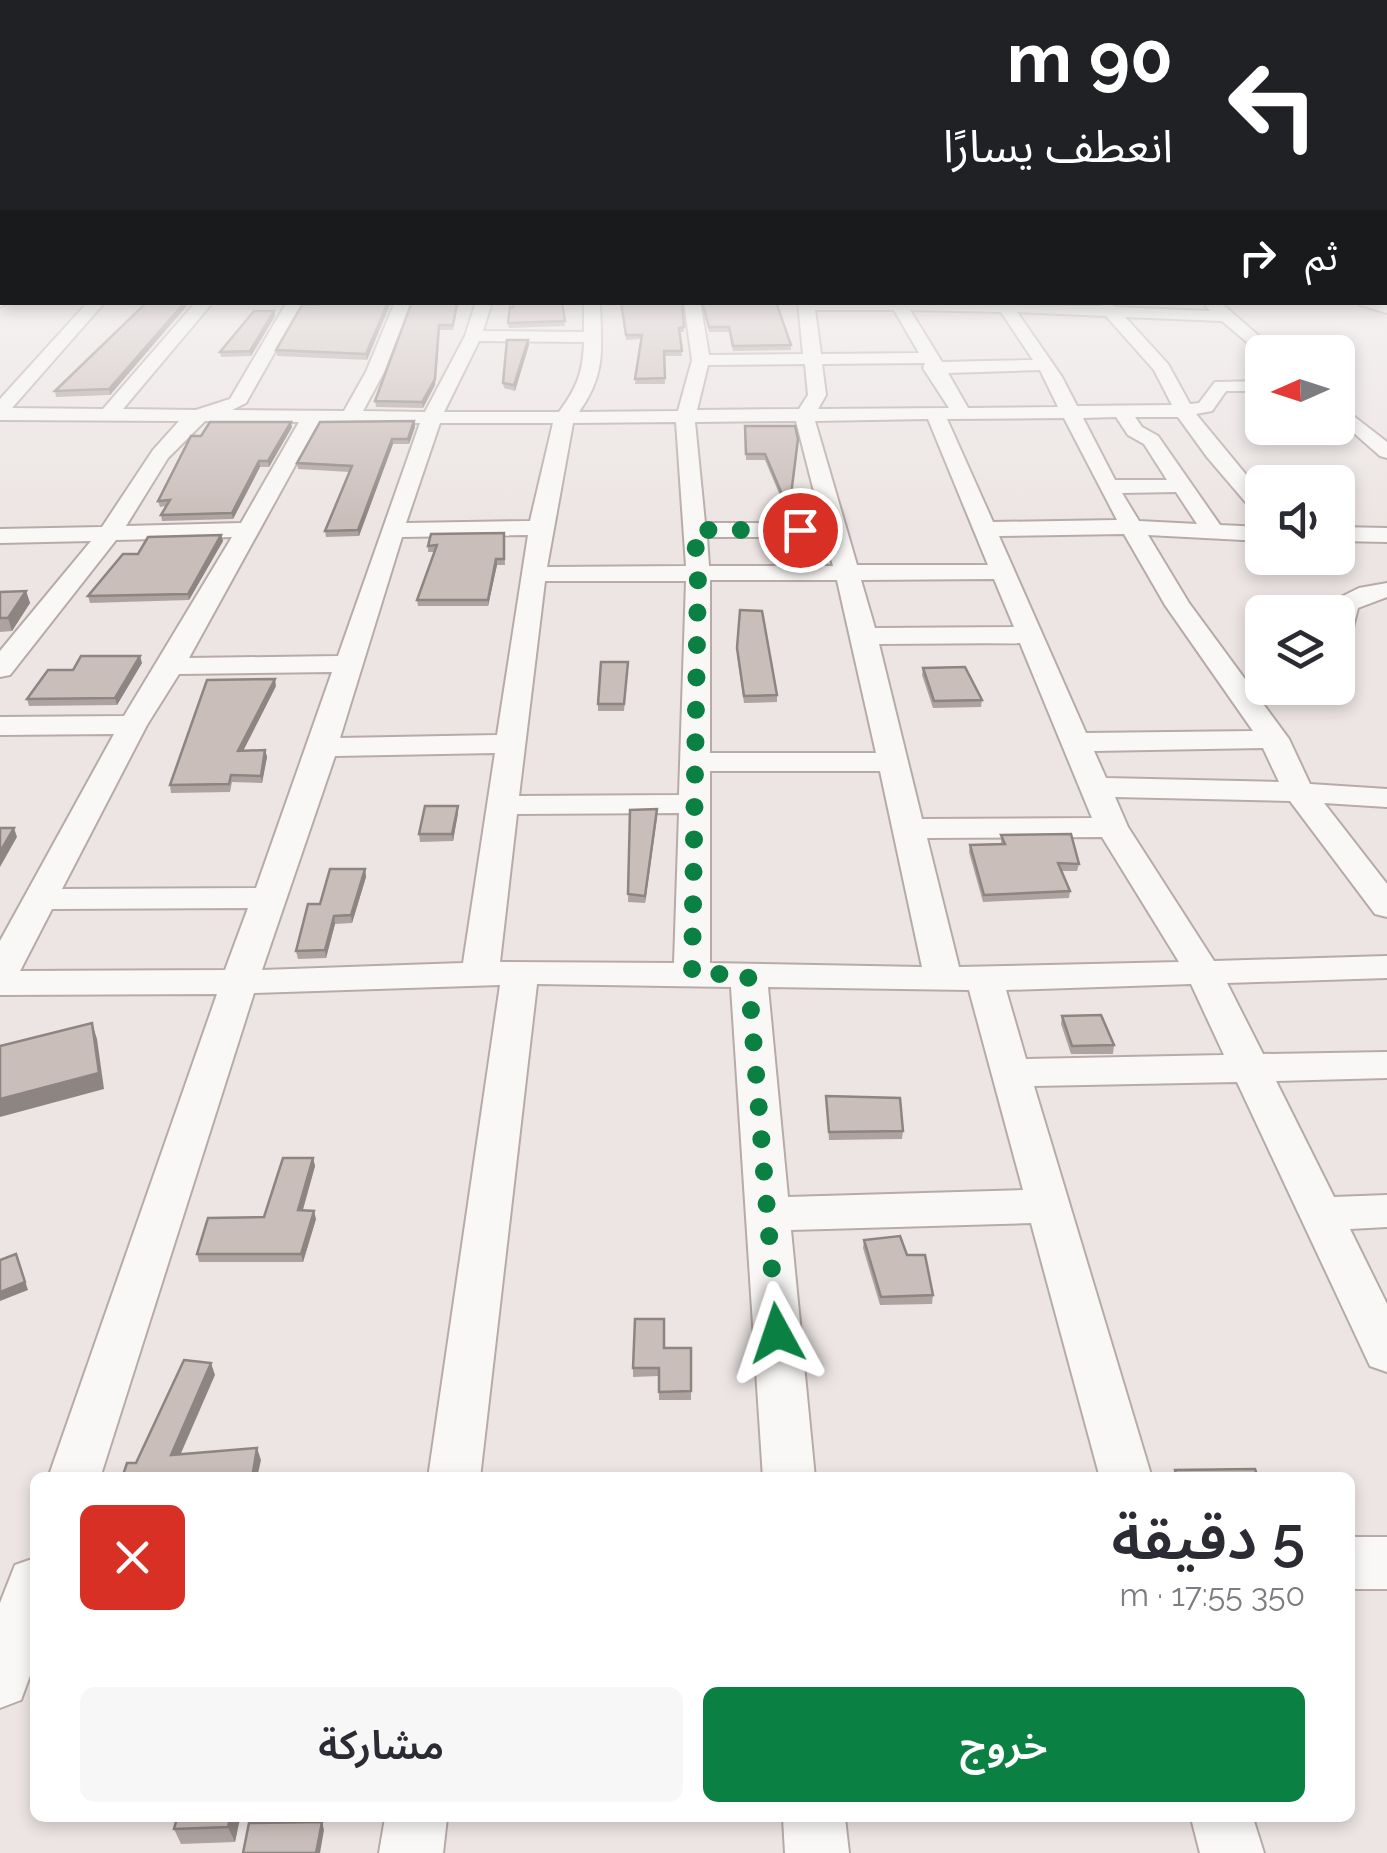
<!DOCTYPE html>
<html lang="ar">
<head>
<meta charset="utf-8">
<style>
  :root { --surface:#fff; --page:#f7f7f7; --text:#2b2b33; --muted:#7c7c81; --accent:#0b8043 }
  body { margin:0; font-family:Raleway,"Noto Sans Arabic",sans-serif; background:var(--page); color:var(--text); direction:rtl; height:100vh; display:flex; flex-direction:column; font-size:38px; white-space:nowrap }
  * { box-sizing:border-box; margin:0 }
  p { font-size:32px; color:var(--muted) }
  .icon { flex:none; width:55px; height:55px; fill:none; stroke:currentColor; stroke-width:2; stroke-linecap:round; stroke-linejoin:round }
  .map { position:relative; flex:1; overflow:hidden; direction:ltr }
  .details { position:absolute; left:30px; top:1472px; width:1325px; height:350px; display:flex; flex-direction:column; background:var(--surface); border-radius:15px; box-shadow:0 5px 15px #0003; direction:rtl }
  .details>* { flex:none }
  .hud { position:absolute; left:0px; top:0px; width:1388px; height:305px; box-shadow:0 5px 15px #0003; direction:rtl; background:#202124; color:#fff; overflow:hidden }
  .needle { width:65px; rotate:267deg }
  .controls { position:absolute; left:1245px; top:335px; display:grid; gap:20px }
  .controls a { display:grid; place-items:center; width:110px; height:110px; border-radius:15px; background:var(--surface); box-shadow:0 5px 15px #0003; font-size:50px }
  .pin { position:absolute; display:grid; place-items:center; width:85px; height:85px; color:#fff; margin:-42px; border:5px solid #fff; border-radius:50%; box-shadow:0 2px 10px #0007 }
  .me { position:absolute; width:110px; margin:-55px; rotate:355deg; stroke-linejoin:round; filter:drop-shadow(0 0 8px #0008) }
  .turn { display:flex; align-items:center; gap:35px; height:210px; padding:0 50px; font-size:45px }
  .turn .icon { width:130px; height:130px; stroke-width:2.5 }
  .turn b { display:block; font-size:70px; line-height:85px }
  .then { display:flex; align-items:center; height:95px; padding:0 50px; background:#0003; gap:20px; font-size:38px }
  .round { display:grid; place-items:center; flex:none; width:105px; height:105px; border-radius:15px; background:var(--page) }
  .head { display:flex; align-items:center; justify-content:space-between; height:170px; padding:0 50px }
  h1 { font-size:60px; font-weight:600; line-height:75px }
  .button { display:flex; gap:20px; margin-top:auto; padding:20px 50px }
  .button a { flex:1; height:115px; border-radius:15px; background:var(--accent); color:#fff; font-size:40px; font-weight:600; line-height:115px; text-align:center }
  .button a+a { background:var(--page); color:var(--text) }
  .map>svg:first-child { display:block }
  .lines { fill:none; stroke-linecap:round; stroke-linejoin:round }
  .street-casing { stroke:#b7aba8; stroke-width:4 }
  .street { fill:#faf8f7; fill-rule:evenodd }
  .wall { fill:#aea3a0 }
  .shaded-wall { fill:#8d8582 }
  .building { fill:#cabeba; stroke:#8d8582; stroke-width:2.5 }
  .route { stroke:#0b8043; stroke-width:18; stroke-dasharray:0 32.4 }
</style>
</head>
<body>
<div class="map">
<svg width="1387" height="1853" viewBox="0 0 1387 1853">
  <rect width="100%" height="100%" fill="#ece5e4"/>
  <g class="lines">
    <!-- street casing -->
    <g class="street-casing">
      <g id="street">
        <path d="M1386,265H1387V273H1385Z"/>
        <path d="M2,295V302H8L0,307Z"/>
        <path d="M88,302H105L12,408L103,409L196,302H213L123,409L196,410L230,399L287,302H303L246,403L232,410L344,411L366,372L395,302H411L384,372L363,411L425,412L465,336L476,302H492L483,331L584,332V302H600C601,347 607,373 579,412L678,411L692,360L684,302H700L709,355L803,354L798,302L1100,306L1108,302L1115,307L1210,311L1203,302H1220L1277,352L1262,355L1222,321L1125,317L1168,364L1190,404L1199,403L1215,382L1262,381V391H1226L1212,411L1196,414L1262,494V513L1254,512L1207,457L1178,417H1135L1142,427L1158,436L1220,525L1262,527V541L1148,535L1189,603L1289,739L1310,784L1387,789V807L1324,803L1387,884V917L1375,914L1290,801L1115,797L1128,827L1214,961L1387,956V978L1227,983L1263,1054L1387,1052V1078L1276,1081L1334,1197L1387,1195V1227L1350,1229L1387,1304V1372L1370,1366L1237,1082L1034,1086L1152,1478H1100L1031,1223L791,1230L815,1478H763L731,987L537,984L480,1478H428L500,985L254,993L100,1478H48L217,994L0,995V941L114,734L0,735V717L124,716L232,537L116,540L10,675L0,677V651L91,541L0,543V529L102,527L153,450L179,421L0,420V399ZM815,310H894L919,353L821,354ZM910,310L1001,312L1033,360L942,362ZM1017,312L1106,316L1154,370L1172,405L1077,406L1062,377ZM479,341L584,342C583,372 577,388 559,412H444ZM925,363L923,368L949,408L818,409L826,395L822,364ZM805,364L808,395L799,409L697,410L708,365ZM1040,370L1058,407L968,408L948,373ZM1116,417L1128,435L1144,444L1167,480H1115L1083,418ZM1064,418L1117,520L993,522L947,419ZM928,419L988,565H857L815,421ZM205,421L299,422L241,523L126,526L168,458ZM796,421L822,523H705L695,422ZM319,422L420,423L338,656L189,658ZM676,422L686,566L547,567L573,423ZM440,423H553L530,521L406,523ZM1176,492L1197,524L1139,521L1122,493ZM1124,534L1165,605L1253,731L1086,733L999,536ZM528,535L497,735L340,738L402,537ZM707,537H825L833,566H709ZM994,579L1014,627L875,628L861,580ZM710,580H837L876,753H710ZM545,581H686L679,795L519,796ZM1020,643L1092,818L922,819L879,644ZM332,672L256,888L62,889L147,725L179,674ZM1263,748L1279,782L1106,778L1094,751ZM495,753L463,963L262,970L335,756ZM710,771H880L922,967L710,963ZM679,813L674,963L500,962L517,814ZM1102,837L1179,962L959,967L927,838ZM248,908L225,970L20,971L52,909ZM1191,984L1224,1055L1026,1059L1006,990ZM768,987L969,990L1023,1190L788,1197Z"/>
        <path d="M1358,302L1387,303V313L1360,305Z"/>
        <path d="M1338,404L1387,442V458L1380,456L1338,419Z"/>
        <path d="M1338,527L1387,528V542L1338,541Z"/>
        <path d="M1387,583V597L1358,608L1351,635L1338,643V612H1331L1337,599L1359,588Z"/>
        <rect x="1350" y="1537" width="37" height="52"/>
        <path d="M35,1558V1662L21,1700L0,1708V1603L15,1565Z"/>
        <path d="M385,1818H447L443,1853H379Z"/>
        <path d="M783,1818H845L849,1853H785Z"/>
        <path d="M1191,1818H1253L1264,1853H1200Z"/>
      </g>
    </g>
    <!-- street -->
    <use href="#street" class="street"/>
  </g>
  <!-- wall -->
  <g class="wall">
    <path d="M147,302H190L110,395L56,397L55,391Z"/>
    <path d="M391,302L367,360L277,356L276,350L322,304Z"/>
    <path d="M459,302L453,330H440L435,385L423,408L376,407L375,401Z"/>
    <path d="M562,302L565,326L509,328L508,323Z"/>
    <path d="M621,302H682L684,332H679L682,356H664L665,384H635L641,339L626,340Z"/>
    <path d="M701,302H776L791,345V350L733,351L729,332H709Z"/>
    <path d="M274,311L275,316L251,356L221,357L220,352Z"/>
    <path d="M528,340L529,345L515,391L504,388L503,383Z"/>
    <path d="M414,421L415,427L409,444H393L359,536L326,537L325,531L350,472L298,469L297,463Z"/>
    <path d="M745,426H795L789,517L765,460H746Z"/>
    <path d="M292,427L269,467H260L233,519L162,521L161,515L166,506L160,507L158,501L201,436Z"/>
    <path d="M504,533L505,565H497L488,606H418L417,600L434,552H428V546Z"/>
    <path d="M221,535L223,541L189,600L90,603L88,596L138,554Z"/>
    <path d="M26,591L30,603L12,631L0,632V592Z"/>
    <path d="M740,610L777,695V702L744,703L737,654Z"/>
    <path d="M628,662L624,711H598V704Z"/>
    <path d="M142,663L117,705L29,706L27,699L73,670Z"/>
    <path d="M923,668L982,700L981,707L933,708L922,675Z"/>
    <path d="M276,686L243,751L265,750L267,757L262,783L232,782L230,792L171,793L170,785Z"/>
    <path d="M657,809L645,903L628,902L630,810Z"/>
    <path d="M458,813L453,841L420,842L419,834Z"/>
    <path d="M1001,835L1079,864L1077,871H1061L1070,891L1069,898L983,902L969,852L970,845L1001,844Z"/>
    <path d="M365,869L366,877L352,923L335,924L326,958L298,959L296,951L320,904Z"/>
    <path d="M1062,1016L1114,1045L1113,1054H1071L1061,1024Z"/>
    <path d="M826,1096L903,1131L902,1139L829,1140Z"/>
    <path d="M313,1158L315,1166L303,1210L316,1219L303,1262H199L197,1254L264,1217Z"/>
    <path d="M864,1240L907,1255L933,1295L932,1304L880,1305L863,1248Z"/>
    <path d="M664,1348H691V1400H659V1376L633,1377V1368Z"/>
    <path d="M177,1818H240L235,1842L181,1844L174,1829Z"/>
  </g>
  <!-- shaded-wall -->
  <g class="shaded-wall">
    <path d="M185,302H190L110,395L109,389Z"/>
    <path d="M388,302H391L367,360L366,354Z"/>
    <path d="M274,311L275,316L251,356L250,351Z"/>
    <path d="M439,325L435,385L423,408L422,402Z"/>
    <path d="M528,340L529,345L515,391L514,385Z"/>
    <path d="M414,421L415,427L409,444L408,439Z"/>
    <path d="M291,422L292,427L269,467L268,461Z"/>
    <path d="M392,439L393,444L359,536L358,530Z"/>
    <path d="M259,461L260,467L233,519L232,513Z"/>
    <path d="M221,535L223,541L189,600L188,594Z"/>
    <path d="M496,559L497,565L488,606V600Z"/>
    <path d="M26,591L30,603L12,631L8,618Z"/>
    <path d="M140,656L142,663L117,705L115,698Z"/>
    <path d="M275,679L276,686L239,759L238,751Z"/>
    <path d="M265,750L267,757L262,783L261,776Z"/>
    <path d="M458,806V813L453,841L452,834Z"/>
    <path d="M657,809V817L645,903V896Z"/>
    <path d="M14,828L17,837L0,867V852Z"/>
    <path d="M365,869L366,877L352,923L351,915Z"/>
    <path d="M334,916L335,924L326,958L325,950Z"/>
    <path d="M92,1023L97,1039L104,1089L0,1117V1099Z"/>
    <path d="M313,1158L315,1166L300,1219L298,1210Z"/>
    <path d="M314,1211L316,1219L303,1262L301,1254Z"/>
    <path d="M19,1262L28,1290L0,1301V1292Z"/>
    <path d="M211,1363L215,1375L175,1467L171,1455Z"/>
    <path d="M257,1448L261,1460L257,1478H252Z"/>
    <path d="M230,1818H240L235,1842L228,1827Z"/>
    <path d="M322,1822L324,1830L320,1853H316Z"/>
  </g>
  <!-- building -->
  <g class="building">
    <path d="M0,261H2V281L0,282Z"/>
    <path d="M147,302H185L109,389L55,391Z"/>
    <path d="M323,302H388L366,354L276,350L302,305L322,304Z"/>
    <path d="M412,302H457L453,325H439L435,379L422,402L375,401Z"/>
    <path d="M514,302H562L565,321L508,323L510,307H513Z"/>
    <path d="M621,302H682L684,327L679,328L682,351H664L665,378L635,379L642,335H626Z"/>
    <path d="M702,302H776L791,345L733,346L729,327H709Z"/>
    <path d="M254,311H274L250,351L220,352Z"/>
    <path d="M507,340H528L514,385L503,383Z"/>
    <path d="M414,421L408,439H392L358,530L325,531L352,466L297,463L320,422Z"/>
    <path d="M210,422H291L268,461H259L232,513L161,515L170,500L158,501L191,436H201Z"/>
    <path d="M745,426H795L798,439L789,511L765,454H746Z"/>
    <path d="M504,533V559H496L488,600H417L437,545L428,546L431,534Z"/>
    <path d="M221,535L188,594L88,596L123,554H138L148,537Z"/>
    <path d="M26,591L8,618H0V592Z"/>
    <path d="M740,610L762,611L777,695L744,696L737,648Z"/>
    <path d="M81,656H140L115,698L27,699L48,670H73Z"/>
    <path d="M601,662H628L624,704H598Z"/>
    <path d="M965,667L982,700L934,701L923,668Z"/>
    <path d="M275,679L238,751L265,750L261,776L231,775L229,784L170,785L207,680Z"/>
    <path d="M425,806H458L452,834H419Z"/>
    <path d="M657,809L645,896L628,894L630,810Z"/>
    <path d="M0,828H14L0,852Z"/>
    <path d="M1071,834L1079,864L1058,863L1070,891L984,895L970,845L1005,844L1001,835Z"/>
    <path d="M330,869H365L351,915L334,916L325,950L296,951L308,904H320Z"/>
    <path d="M1101,1015L1114,1045L1072,1046L1062,1016Z"/>
    <path d="M92,1023L99,1073L0,1099V1046Z"/>
    <path d="M826,1096L900,1098L903,1131L829,1132Z"/>
    <path d="M283,1158H313L298,1210L314,1211L301,1254H197L208,1218L264,1217Z"/>
    <path d="M900,1236L907,1255H925L933,1295L881,1297L864,1240Z"/>
    <path d="M16,1254L25,1282L0,1292V1260Z"/>
    <path d="M635,1319H664V1348H691V1391L659,1392V1368H633Z"/>
    <path d="M184,1360L211,1363L171,1455L257,1448L252,1478H122L127,1463H136Z"/>
    <path d="M1255,1469L1258,1478H1177L1175,1470Z"/>
    <path d="M177,1818H230L228,1827L174,1829Z"/>
    <path d="M322,1822L316,1853H243L249,1823Z"/>
  </g>
  <!-- sky -->
  <linearGradient id="sky" x2="0" y2="1"><stop stop-color="#9dadca"/><stop offset="0.5" stop-color="#f6f3f3"/><stop offset="1" stop-color="#f6f3f3" stop-opacity="0"/></linearGradient>
  <rect width="1387" height="521" fill="url(#sky)"/>
  <g class="lines">
    <!-- route -->
    <path class="route" d="M777,1333L748,974H692L698,572L694,530H800"/>
  </g>
</svg>
<div class="controls">
<a><svg class="needle" viewBox="-14 -14 28 28"><path d="M0-13l5 13h-10z" fill="#e53935"/><path d="M0 13l5-13h-10z" fill="#7c7c81"/></svg></a>
<a><svg class="icon" aria-label="sound" viewBox="0 0 24 24"><path d="M4 9h4l5-4v14l-5-4H4zM17 9q2 3 0 6"/></svg></a>
<a><svg class="icon" aria-label="layers" viewBox="0 0 24 24"><path d="M12 4l9 5-9 5-9-5zM3 14l9 5 9-5"/></svg></a>
</div>
<div class="pin" style="left:800px;top:530px;background:#d93025"><svg class="icon" aria-label="arrive" viewBox="0 0 24 24"><path d="M6 21V4h12l-3 4 3 4H6"/></svg></div>
<svg class="me" style="left:777px;top:1333px" viewBox="-20 -20 40 40"><path d="M0-17L14 15 0 8-14 15z" fill="#0b8043" stroke="#fff" stroke-width="4"/></svg>
<div class="hud">
<div class="turn"><svg class="icon" aria-label="left" viewBox="0 0 24 24"><path d="M17 20v-9H6M10 6l-5 5 5 5"/></svg><div><b>90 m</b>انعطف يسارًا</div></div>
<div class="then">ثم<svg class="icon" aria-label="right" viewBox="0 0 24 24"><path d="M7 20v-9h11M14 6l5 5-5 5"/></svg></div>
</div>
<section class="details">
<div class="head"><div><h1>5 دقيقة</h1><p>350 m · 17:55</p></div><a class="round" style="background:#d93025;color:#fff"><svg class="icon" aria-label="close" viewBox="0 0 24 24"><path d="M6 6l12 12M18 6L6 18"/></svg></a></div>
<div class="button"><a>خروج</a><a>مشاركة</a></div>
</section>
</div>
</body>
</html>
